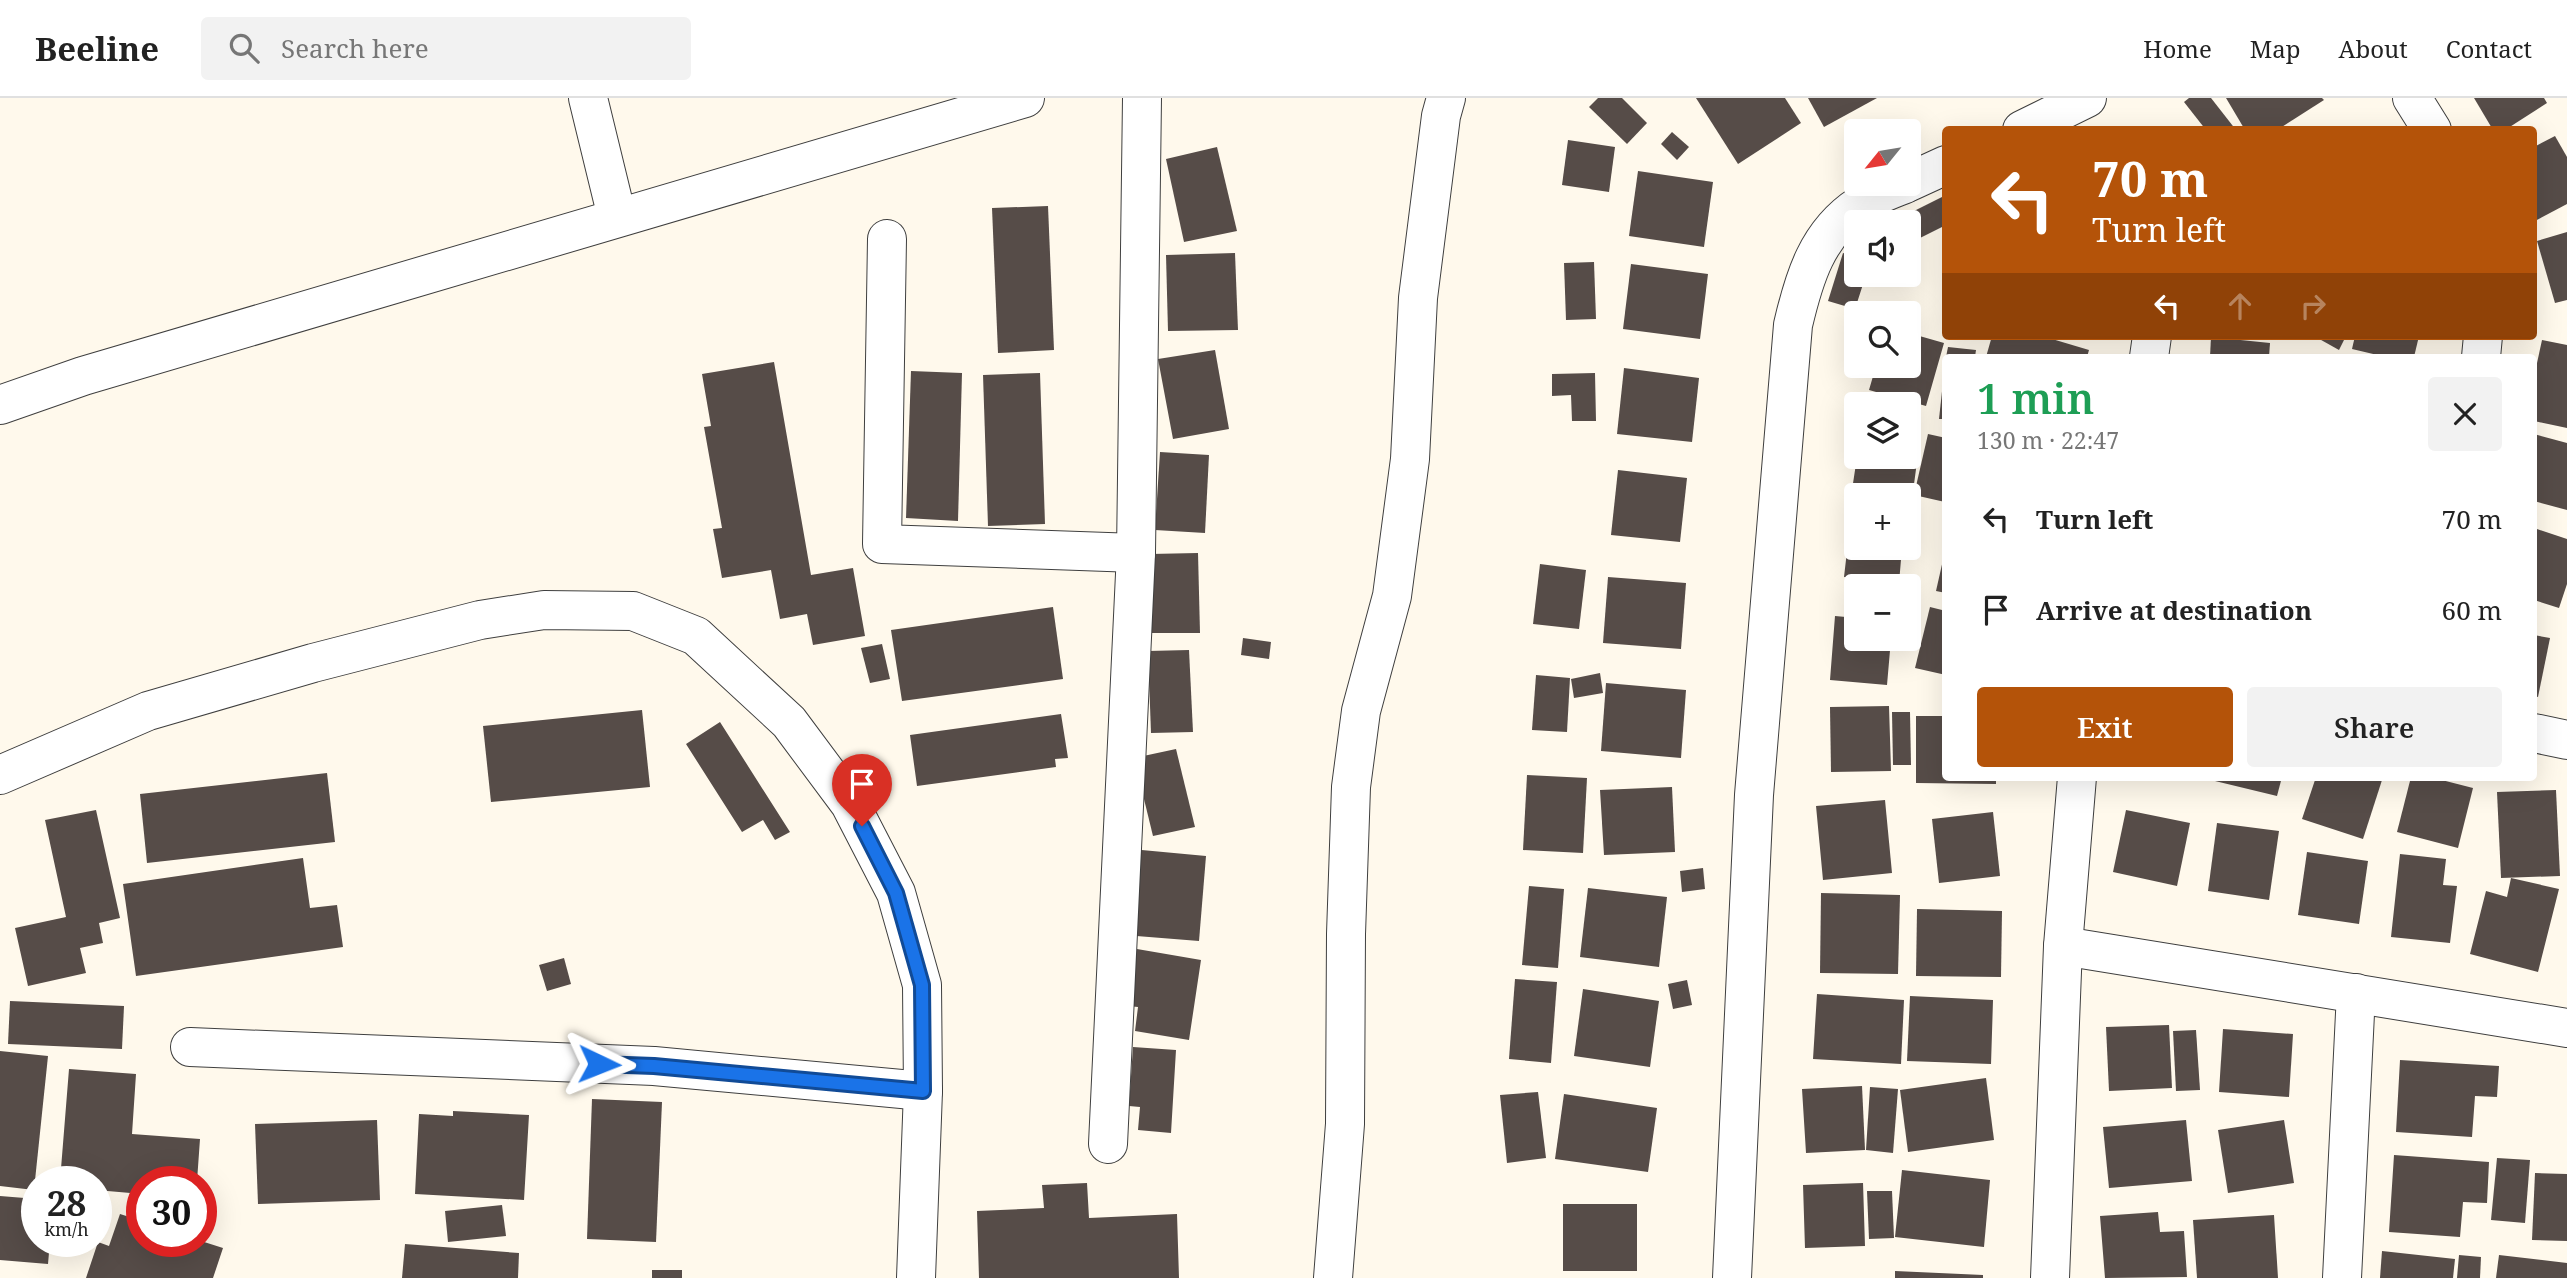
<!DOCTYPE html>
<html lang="en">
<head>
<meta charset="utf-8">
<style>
  :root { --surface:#fff; --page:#f2f2f2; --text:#222; --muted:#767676; --line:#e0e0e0; --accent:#b45309 }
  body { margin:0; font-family:"Noto Serif",serif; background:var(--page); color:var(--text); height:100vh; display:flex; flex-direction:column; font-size:26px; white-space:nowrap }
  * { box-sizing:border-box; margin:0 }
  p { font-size:23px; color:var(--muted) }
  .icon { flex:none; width:38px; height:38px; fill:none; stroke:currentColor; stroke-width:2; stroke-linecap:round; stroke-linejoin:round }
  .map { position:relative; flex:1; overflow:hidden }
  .sheet { position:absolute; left:1942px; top:256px; width:595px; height:427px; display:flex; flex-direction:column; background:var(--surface); border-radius:7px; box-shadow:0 7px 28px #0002 }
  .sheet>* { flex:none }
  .hud { position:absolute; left:1942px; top:28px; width:595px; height:214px; border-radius:7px; box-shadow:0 7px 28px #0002; background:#b45309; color:#fff; overflow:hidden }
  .needle { width:46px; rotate:240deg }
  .fabs { position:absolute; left:1844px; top:21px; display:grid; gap:14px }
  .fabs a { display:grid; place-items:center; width:77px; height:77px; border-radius:7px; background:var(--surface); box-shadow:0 7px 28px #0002; font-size:35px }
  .speed { position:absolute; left:21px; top:1068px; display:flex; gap:14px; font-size:35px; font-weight:700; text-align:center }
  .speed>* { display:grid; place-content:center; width:91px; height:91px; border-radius:50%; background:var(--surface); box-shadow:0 7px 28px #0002; line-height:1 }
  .speed small { font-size:18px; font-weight:400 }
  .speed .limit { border:10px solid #d22; background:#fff; color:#111 }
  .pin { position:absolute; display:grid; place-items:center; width:60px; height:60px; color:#fff; margin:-72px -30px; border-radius:50% 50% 50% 0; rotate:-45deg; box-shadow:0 0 7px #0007 }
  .pin .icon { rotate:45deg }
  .me { position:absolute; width:77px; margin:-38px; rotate:92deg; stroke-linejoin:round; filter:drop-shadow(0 0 5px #0008) }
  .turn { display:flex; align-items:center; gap:24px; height:147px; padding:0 35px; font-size:32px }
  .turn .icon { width:91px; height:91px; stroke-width:2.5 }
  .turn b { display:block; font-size:49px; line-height:60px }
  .lanes { display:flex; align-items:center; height:66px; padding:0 35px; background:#0003; justify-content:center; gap:35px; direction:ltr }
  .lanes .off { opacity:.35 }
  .round { display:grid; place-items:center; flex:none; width:74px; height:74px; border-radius:7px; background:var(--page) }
  .overview { display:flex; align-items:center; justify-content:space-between; height:119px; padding:0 35px }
  h1 { font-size:42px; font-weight:600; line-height:52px; color:#1e9e55 }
  .cta { display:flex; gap:14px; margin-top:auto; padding:14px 35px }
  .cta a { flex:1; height:80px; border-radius:7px; background:var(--accent); color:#fff; font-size:28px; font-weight:600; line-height:80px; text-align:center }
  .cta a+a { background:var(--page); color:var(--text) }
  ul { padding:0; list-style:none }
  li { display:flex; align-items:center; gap:21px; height:91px; padding:0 35px }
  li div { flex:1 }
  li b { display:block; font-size:26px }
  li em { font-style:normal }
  header { display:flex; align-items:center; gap:42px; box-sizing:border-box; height:98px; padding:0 35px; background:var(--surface); border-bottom:2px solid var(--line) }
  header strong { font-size:33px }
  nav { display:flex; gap:38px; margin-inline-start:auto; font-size:24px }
  .search { width:490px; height:63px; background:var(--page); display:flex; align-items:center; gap:18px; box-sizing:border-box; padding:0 24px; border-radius:7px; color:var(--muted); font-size:26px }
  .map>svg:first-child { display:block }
  .building { fill:#564c48 }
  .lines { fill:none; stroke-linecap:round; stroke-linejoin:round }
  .minor-casing { stroke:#3f3f3f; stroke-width:40 }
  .minor { stroke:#fff; stroke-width:38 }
  .route-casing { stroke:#114b97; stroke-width:18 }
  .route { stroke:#1a73e8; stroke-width:12 }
</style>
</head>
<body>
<header>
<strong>Beeline</strong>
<div class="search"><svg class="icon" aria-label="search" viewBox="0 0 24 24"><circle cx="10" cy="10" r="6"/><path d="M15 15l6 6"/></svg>Search here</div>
<nav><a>Home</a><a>Map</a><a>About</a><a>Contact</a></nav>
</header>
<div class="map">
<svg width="2567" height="1180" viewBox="0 0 2567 1180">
  <rect width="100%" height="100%" fill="#fff9ec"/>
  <!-- building -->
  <g class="building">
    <path d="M1598,0H1622L1647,25L1627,46L1589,9Z"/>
    <path d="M1696,0H1785L1801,25L1738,66Z"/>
    <path d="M1808,0H1877L1824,29Z"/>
    <path d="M2189,0H2211L2236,32H2206L2184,4Z"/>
    <path d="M2226,0H2322L2324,2L2277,32H2245Z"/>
    <path d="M2474,0H2544L2547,5L2505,32H2493Z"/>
    <path d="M1672,34L1689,49L1677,62L1661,46Z"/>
    <path d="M2555,38L2567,59V106L2535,123L2534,49Z"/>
    <path d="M1568,42L1615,49L1609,94L1562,87Z"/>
    <path d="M1217,49L1237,133L1184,144L1166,61Z"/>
    <path d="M1638,73L1713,84L1704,149L1629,138Z"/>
    <path d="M1944,98L1946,127L1918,141L1906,117Z"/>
    <path d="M1048,108L1054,252L998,255L992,110Z"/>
    <path d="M2567,134V202L2555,205L2537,143Z"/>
    <path d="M1235,155L1238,232L1168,233L1166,157Z"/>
    <path d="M1843,155L1857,159V177H1866L1855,211L1828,203Z"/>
    <path d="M1594,164L1596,221L1566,222L1564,165Z"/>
    <path d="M1631,166L1708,176L1700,241L1623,231Z"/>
    <path d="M1909,235L1944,245L1926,308L1869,292L1876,268H1909Z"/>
    <path d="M1992,238H2042L2089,252L2087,259H1986Z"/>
    <path d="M2314,238H2346L2339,252Z"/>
    <path d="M2355,238H2419L2414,259H2386L2352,251Z"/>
    <path d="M2211,239L2270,245L2269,259H2210Z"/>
    <path d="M2542,242L2567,247V330L2534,323V279Z"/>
    <path d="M1948,249L1976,252L1975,259H1946Z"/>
    <path d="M1215,252L1229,331L1173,341L1158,261Z"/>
    <path d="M774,264L811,477L853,470L865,538L813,547L807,516L780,521L771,472L722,480L713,431L722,430L704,329L711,328L702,276Z"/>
    <path d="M1624,270L1699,280L1692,344L1617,336Z"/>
    <path d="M911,273L962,275L958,423L906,420Z"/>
    <path d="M1040,275L1045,426L988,428L983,277Z"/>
    <path d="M1595,275L1596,323H1572L1571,297L1552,298V276Z"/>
    <path d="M1944,275H1946V321H1939Z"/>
    <path d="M1909,332L1921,334L1912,401H1909V397H1886L1852,392L1857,359H1909Z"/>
    <path d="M1928,336L1946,340L1945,404L1914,397Z"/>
    <path d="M2534,336L2567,345V412L2534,403Z"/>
    <path d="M1160,354L1209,357L1205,435L1155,432Z"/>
    <path d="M1618,372L1687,380L1680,444L1611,437Z"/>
    <path d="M2534,430L2567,441V486L2559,510L2534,502Z"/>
    <path d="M1849,436H1857V450H1902L1899,485L1844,479Z"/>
    <path d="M1945,453H1946V495L1936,493Z"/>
    <path d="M1198,455L1200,535H1152L1150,456Z"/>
    <path d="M1540,466L1586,472L1579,531L1533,526Z"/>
    <path d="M1608,479L1686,485L1681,551L1603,545Z"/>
    <path d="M1053,509L1063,581L902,603L891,532Z"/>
    <path d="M1930,509L1946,513V577L1915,570Z"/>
    <path d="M1835,518L1857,520V541H1891L1887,587L1830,582Z"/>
    <path d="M2534,537L2550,540L2538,599L2534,598Z"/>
    <path d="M1243,540L1271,544L1269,561L1241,557Z"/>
    <path d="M882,546L890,581L870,585L861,550Z"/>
    <path d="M1189,552L1193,634L1151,635L1148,553Z"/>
    <path d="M1600,575L1603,595L1574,600L1571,581Z"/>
    <path d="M1536,577L1570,580L1567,634L1532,632Z"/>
    <path d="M1606,585L1686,592L1681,660L1601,653Z"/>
    <path d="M1889,608L1891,673L1831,674L1830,609Z"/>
    <path d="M642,612L650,689L491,704L483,628Z"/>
    <path d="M1892,614H1910L1911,667H1893Z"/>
    <path d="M1061,616L1068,660L1055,661L1056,669L917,688L910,637Z"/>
    <path d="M1916,618H1946V679H1996V686L1916,685Z"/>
    <path d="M720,624L790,734L775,742L763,722L742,734L686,646Z"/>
    <path d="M1176,651L1195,729L1153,738L1134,660Z"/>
    <path d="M327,675L335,744L147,765L140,696Z"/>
    <path d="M1527,677L1587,680L1583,755L1523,752Z"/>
    <path d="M2216,679H2282L2277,698L2215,683Z"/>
    <path d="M2316,679H2383L2363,741L2302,721Z"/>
    <path d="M2411,679H2430L2473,690L2458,750L2397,734Z"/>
    <path d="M1672,689L1675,754L1604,757L1600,692Z"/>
    <path d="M2556,692L2560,778L2501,780L2497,694Z"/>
    <path d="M1885,702L1892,775L1823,782L1816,708Z"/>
    <path d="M96,712L120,820L99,825L103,845L80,850L86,875L28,888L15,830L66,819L45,722Z"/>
    <path d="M2126,712L2190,725L2177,788L2113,774Z"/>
    <path d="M1993,714L2000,778L1939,785L1932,721Z"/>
    <path d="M2217,725L2279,733L2269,802L2208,793Z"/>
    <path d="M1131,751L1206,758L1199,843L1124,837Z"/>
    <path d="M2307,754L2368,763L2359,826L2298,817Z"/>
    <path d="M2400,756L2446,761L2443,787L2457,788L2450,845L2391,839Z"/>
    <path d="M303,760L310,810L337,807L343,849L136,878L123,786Z"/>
    <path d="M1703,770L1705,791L1682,794L1680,773Z"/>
    <path d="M2511,780L2559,791L2538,874L2470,856L2486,793L2507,799Z"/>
    <path d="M1529,788L1564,791L1558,870L1522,867Z"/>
    <path d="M1588,790L1667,799L1659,869L1580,859Z"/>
    <path d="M1821,795L1900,797L1898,876L1820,875Z"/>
    <path d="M1917,811L2002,813L2001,879L1916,878Z"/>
    <path d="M1137,851L1201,862L1189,942L1135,933L1138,909L1128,908Z"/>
    <path d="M564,860L571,886L547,893L539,867Z"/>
    <path d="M1515,881L1557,884L1551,965L1509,961Z"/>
    <path d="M1687,882L1692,907L1673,911L1668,886Z"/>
    <path d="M1583,891L1659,903L1650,969L1574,958Z"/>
    <path d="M1817,896L1904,902L1901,966L1813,961Z"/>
    <path d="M1910,898L1993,902L1991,966L1907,963Z"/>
    <path d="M10,903L124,908L122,951L8,946Z"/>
    <path d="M2169,927L2172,990L2109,993L2106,929Z"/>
    <path d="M2223,931L2293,936L2289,999L2219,994Z"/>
    <path d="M2196,932L2200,992L2176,993L2173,933Z"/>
    <path d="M1133,949L1176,952L1171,1035L1138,1032L1140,1009L1129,1008Z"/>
    <path d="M0,953L48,958L34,1092L0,1088Z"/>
    <path d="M2400,962L2499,968L2497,999L2475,998L2472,1039L2396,1034Z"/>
    <path d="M69,971L136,976L132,1036L200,1041L197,1083H142V1096L96,1092V1083H60Z"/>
    <path d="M1986,980L1994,1042L1908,1054L1900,992Z"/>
    <path d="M1862,988L1865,1052L1806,1055L1802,991Z"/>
    <path d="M1870,989L1898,991L1893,1055L1866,1052Z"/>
    <path d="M1538,994L1546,1060L1507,1065L1500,997Z"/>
    <path d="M1564,996L1657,1010L1648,1074L1555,1061Z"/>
    <path d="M592,1001L662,1004L656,1144L587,1141Z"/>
    <path d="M453,1013L529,1017L524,1102L415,1096L419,1016L453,1018Z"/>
    <path d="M377,1022L380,1102L258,1106L255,1026Z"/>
    <path d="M2186,1022L2192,1083L2109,1090L2103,1029Z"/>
    <path d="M2284,1022L2294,1085L2228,1095L2218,1032Z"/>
    <path d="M2394,1057L2489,1064L2487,1105L2463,1104L2460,1139L2389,1134Z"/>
    <path d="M2497,1060L2530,1062L2525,1125L2491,1122Z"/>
    <path d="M1902,1072L1990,1082L1984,1149L1895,1139Z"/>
    <path d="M2535,1075L2567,1076V1143L2532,1142Z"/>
    <path d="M1087,1085L1089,1120L1177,1116L1179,1180H979L977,1113L1044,1110L1042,1087Z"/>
    <path d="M1863,1085L1865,1148L1805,1150L1803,1087Z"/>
    <path d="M1867,1093H1892L1894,1140L1869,1141Z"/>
    <path d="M0,1098L37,1101V1143H50L48,1166L0,1162Z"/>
    <rect x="1563" y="1106" width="74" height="67"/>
    <path d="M502,1107L506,1138L448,1144L445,1113Z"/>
    <path d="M2158,1114L2160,1134L2184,1133L2187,1179L2105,1180L2100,1118Z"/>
    <path d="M120,1116L142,1123V1143H201L223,1150L213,1180H86L98,1144L109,1148Z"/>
    <path d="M2274,1117L2278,1180H2197L2193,1122Z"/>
    <path d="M405,1146L519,1155L518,1180H402Z"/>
    <path d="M2382,1153L2455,1161L2453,1180H2380Z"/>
    <path d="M2459,1157L2481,1159L2480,1180H2457Z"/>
    <path d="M2499,1157L2567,1165V1180H2496Z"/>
    <rect x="652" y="1172" width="30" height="8"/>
    <path d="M1895,1173L1983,1177V1180H1895Z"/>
  </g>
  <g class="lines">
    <!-- minor casing -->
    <g class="minor-casing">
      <g id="minor">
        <path d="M588,0L617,119"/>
        <path d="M2412,0L2432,32"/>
        <path d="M2022,32L2087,0"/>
        <path d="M1909,84L1946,67"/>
        <path d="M887,141L882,446L1136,455"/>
        <path d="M2149,259L2152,238"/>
        <path d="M2481,259L2483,238"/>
        <path d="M0,307L83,278L1025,0"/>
        <path d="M2534,635L2567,642"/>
        <path d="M0,677L148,613L313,565L480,522L544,512L633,513L696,538L789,624L850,706L896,795L922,887L923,993L916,1180"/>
        <path d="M2063,848L2567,930"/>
        <path d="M190,949L654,968L923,993"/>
        <path d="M1108,1046L1136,455L1142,0"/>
        <path d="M1333,1180L1345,1026L1346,836L1351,689L1361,613L1392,498L1410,361L1418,200L1441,18L1446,0"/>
        <path d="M1732,1180L1754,697L1793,227C1804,180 1817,135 1860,107C1873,98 1890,92 1905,86"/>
        <path d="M2050,1180L2063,848L2077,679"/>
        <path d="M2342,1180L2356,895"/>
      </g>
    </g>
    <!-- minor -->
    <use href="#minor" class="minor"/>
  </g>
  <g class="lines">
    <!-- route casing -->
    <g class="route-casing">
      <path id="route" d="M599,966L654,968L923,993L922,887L896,795L862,728"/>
    </g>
    <!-- route -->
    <use href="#route" class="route"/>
  </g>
</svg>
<div class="fabs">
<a><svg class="needle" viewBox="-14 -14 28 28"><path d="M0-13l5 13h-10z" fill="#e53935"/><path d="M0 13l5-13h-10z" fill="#767676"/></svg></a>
<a><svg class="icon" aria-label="sound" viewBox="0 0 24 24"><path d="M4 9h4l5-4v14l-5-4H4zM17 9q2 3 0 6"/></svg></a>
<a><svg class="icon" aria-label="search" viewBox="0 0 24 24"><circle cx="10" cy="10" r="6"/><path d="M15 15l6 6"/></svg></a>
<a><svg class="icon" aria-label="layers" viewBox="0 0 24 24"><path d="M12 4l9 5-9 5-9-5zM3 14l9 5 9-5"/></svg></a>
<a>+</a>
<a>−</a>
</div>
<div class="speed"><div>28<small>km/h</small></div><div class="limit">30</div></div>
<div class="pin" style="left:862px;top:728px;background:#d93025"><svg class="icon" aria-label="arrive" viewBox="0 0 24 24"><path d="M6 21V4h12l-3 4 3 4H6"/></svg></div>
<svg class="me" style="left:599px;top:966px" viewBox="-20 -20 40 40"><path d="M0-17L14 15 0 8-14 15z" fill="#1a73e8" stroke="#fff" stroke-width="4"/></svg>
<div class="hud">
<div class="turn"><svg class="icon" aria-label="left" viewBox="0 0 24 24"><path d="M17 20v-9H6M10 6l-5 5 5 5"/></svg><div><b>70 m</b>Turn left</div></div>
<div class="lanes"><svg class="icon" aria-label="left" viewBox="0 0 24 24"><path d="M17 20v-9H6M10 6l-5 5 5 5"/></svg><svg class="icon off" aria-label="ahead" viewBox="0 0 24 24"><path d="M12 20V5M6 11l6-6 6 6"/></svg><svg class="icon off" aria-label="right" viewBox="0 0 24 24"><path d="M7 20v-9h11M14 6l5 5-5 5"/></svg></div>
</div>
<section class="sheet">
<div class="overview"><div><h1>1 min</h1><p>130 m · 22:47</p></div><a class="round"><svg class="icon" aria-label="close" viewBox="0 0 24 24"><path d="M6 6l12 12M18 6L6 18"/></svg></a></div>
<ul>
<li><svg class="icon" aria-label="left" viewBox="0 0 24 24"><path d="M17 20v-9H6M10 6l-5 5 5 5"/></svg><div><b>Turn left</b></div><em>70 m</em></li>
<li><svg class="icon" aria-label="arrive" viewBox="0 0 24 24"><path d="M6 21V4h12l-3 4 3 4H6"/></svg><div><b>Arrive at destination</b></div><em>60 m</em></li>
</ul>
<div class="cta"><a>Exit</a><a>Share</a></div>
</section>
</div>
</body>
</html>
